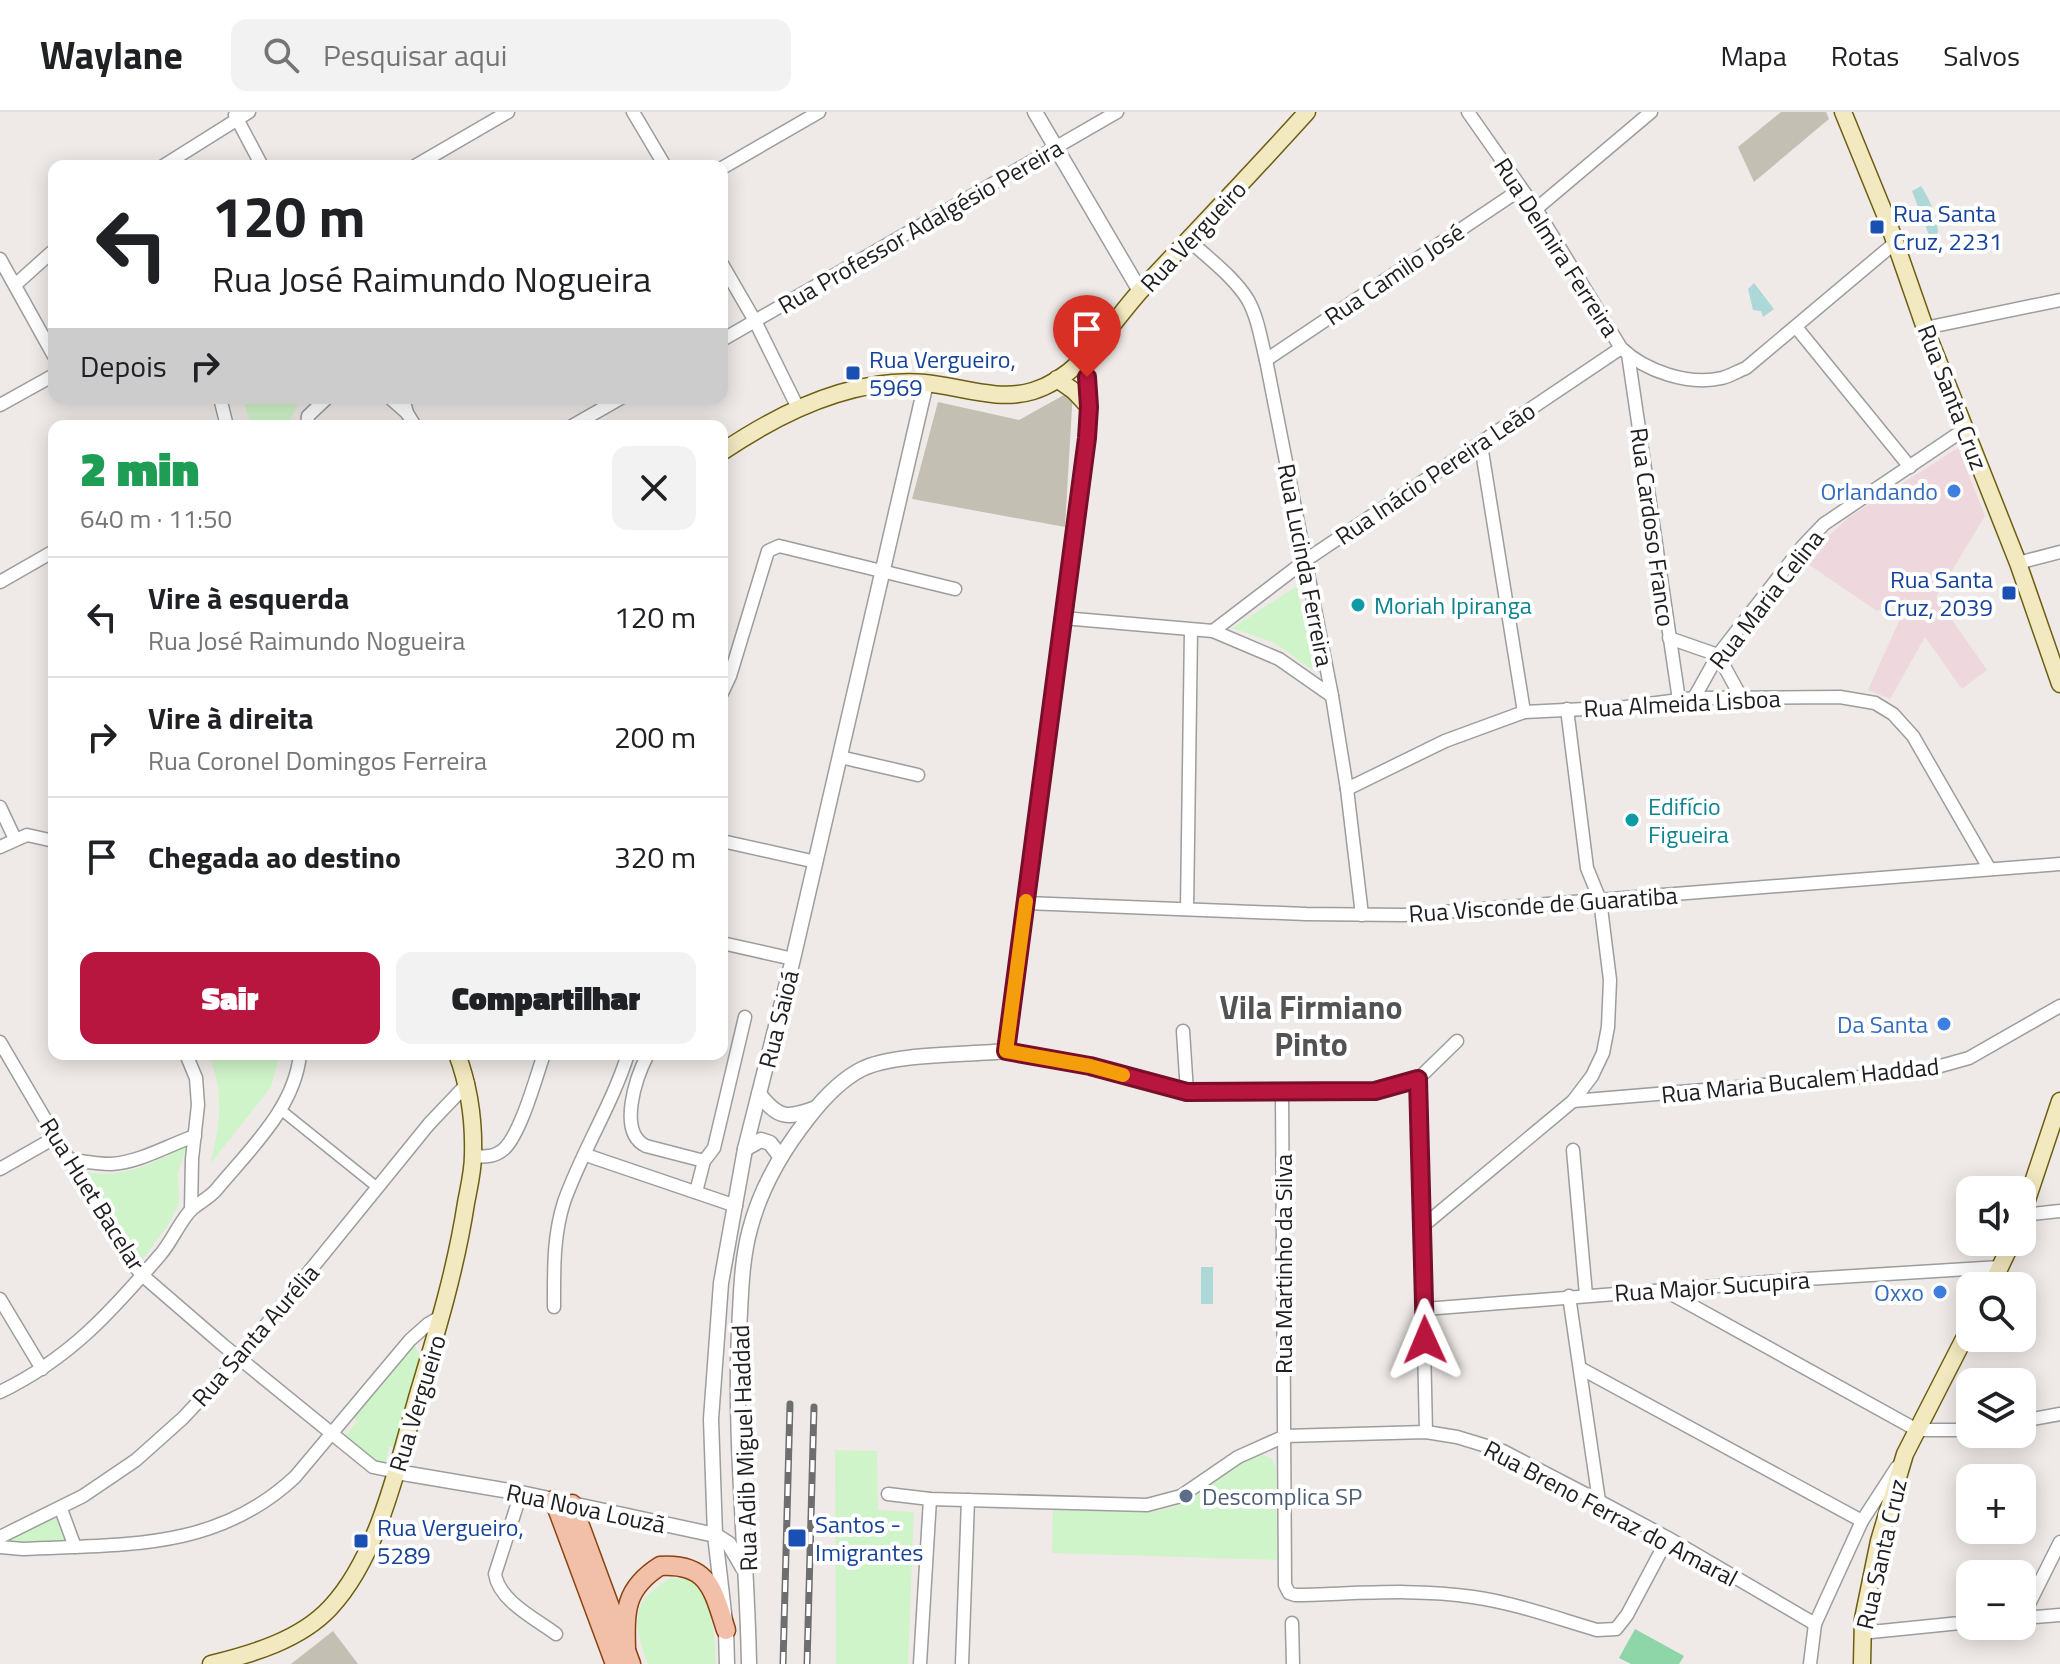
<!DOCTYPE html>
<html lang="pt">
<head>
<meta charset="utf-8">
<style>
  :root { --surface:#fff; --page:#f2f2f2; --text:#202124; --muted:#757577; --line:#e0e0e0; --accent:#b9163f }
  body { margin:0; font-family:"Titillium Web",sans-serif; background:var(--page); color:var(--text); height:100vh; display:flex; flex-direction:column; font-size:30px; white-space:nowrap }
  * { box-sizing:border-box; margin:0 }
  p { font-size:26px; color:var(--muted) }
  .icon { flex:none; width:44px; height:44px; fill:none; stroke:currentColor; stroke-width:2; stroke-linecap:round; stroke-linejoin:round }
  .map { position:relative; flex:1; overflow:hidden }
  .drawer { position:absolute; left:48px; top:308px; width:680px; height:640px; display:flex; flex-direction:column; background:var(--surface); border-radius:16px; box-shadow:0 4px 20px #0003 }
  .drawer>* { flex:none }
  .top-card { position:absolute; left:48px; top:48px; width:680px; height:244px; border-radius:16px; box-shadow:0 4px 20px #0003; background:#fff; color:var(--text); overflow:hidden }
  .tools { position:absolute; left:1956px; top:1064px; display:grid; gap:16px }
  .tools a { display:grid; place-items:center; width:80px; height:80px; border-radius:16px; background:var(--surface); box-shadow:0 4px 20px #0003; font-size:40px }
  .pin { position:absolute; display:grid; place-items:center; width:68px; height:68px; color:#fff; margin:-82px -34px; border-radius:50% 50% 50% 0; rotate:-45deg; box-shadow:0 0 8px #0007 }
  .pin .icon { rotate:45deg }
  .me { position:absolute; width:88px; margin:-44px; rotate:359deg; stroke-linejoin:round; filter:drop-shadow(0 0 6px #0008) }
  .turn { display:flex; align-items:center; gap:28px; height:168px; padding:0 32px; font-size:36px }
  .turn .icon { width:104px; height:104px; stroke-width:2.5 }
  .turn b { display:block; font-size:56px; line-height:68px }
  .then { display:flex; align-items:center; height:76px; padding:0 32px; background:#0003; gap:16px; font-size:30px }
  .round { display:grid; place-items:center; flex:none; width:84px; height:84px; border-radius:16px; background:var(--page) }
  .summary { display:flex; align-items:center; justify-content:space-between; height:136px; padding:0 32px }
  h1 { font-size:48px; font-weight:800; line-height:60px; color:#1e9e55 }
  .action { display:flex; gap:16px; margin-top:auto; padding:16px 32px }
  .action a { flex:1; height:92px; border-radius:16px; background:var(--accent); color:#fff; font-size:32px; font-weight:800; line-height:92px; text-align:center }
  .action a+a { background:var(--page); color:var(--text) }
  ul { padding:0; list-style:none }
  li { display:flex; align-items:center; gap:24px; height:120px; padding:0 32px; border-top:2px solid var(--line) }
  li div { flex:1 }
  li b { display:block; font-size:30px }
  li em { font-style:normal }
  header { display:flex; align-items:center; gap:48px; box-sizing:border-box; height:112px; padding:0 40px; background:var(--surface); border-bottom:2px solid var(--line) }
  header strong { font-size:38px }
  nav { display:flex; gap:44px; margin-inline-start:auto; font-size:28px }
  .search { width:560px; height:72px; background:var(--page); display:flex; align-items:center; gap:20px; box-sizing:border-box; padding:0 28px; border-radius:16px; color:var(--muted); font-size:30px }
  .map>svg:first-child { display:block }
  .commercial { fill:#eed8dd }
  .construction { fill:#c3bfb3 }
  .park { fill:#d0f4c9 }
  .pitch { fill:#8ed5a8 }
  .water { fill:#acd8d7 }
  .lines { fill:none; stroke-linecap:round; stroke-linejoin:round }
  .pedestrian-casing { stroke:#9d9d9d; stroke-width:12 }
  .minor-casing { stroke:#9d9d9d; stroke-width:15 }
  .tertiary-casing { stroke:#9d9d9d; stroke-width:17 }
  .secondary-casing { stroke:#6c5f11; stroke-width:19 }
  .primary-casing { stroke:#8b4410; stroke-width:21 }
  .pedestrian { stroke:#fff; stroke-width:9 }
  .minor { stroke:#fff; stroke-width:12 }
  .tertiary { stroke:#fff; stroke-width:14 }
  .secondary { stroke:#f3e9c1; stroke-width:16 }
  .primary { stroke:#f2c0a9; stroke-width:18 }
  .rail-casing { stroke:#6e6e6e; stroke-width:7 }
  .rail { stroke:#fff; stroke-width:4; stroke-dasharray:12; stroke-linecap:butt }
  .route-casing { stroke:#780e29; stroke-width:20 }
  .route { stroke:#b9163f; stroke-width:14 }
  .slow { stroke:#f59e0b; stroke-width:14 }
  .transit-dot { fill:#1a4fb4; stroke:#fff; stroke-width:3 }
  .shop-dot { fill:#3f7fe0; stroke:#fff; stroke-width:3 }
  .culture-dot { fill:#0f9aa8; stroke:#fff; stroke-width:3 }
  .service-dot { fill:#5c6f8a; stroke:#fff; stroke-width:3 }
  .labels { text-anchor:middle; dominant-baseline:central; stroke-width:8; stroke-linejoin:round; paint-order:stroke }
  .transit-label { font-size:24px; fill:#164399; stroke:#fff; text-anchor:start }
  .street-label { font-size:24px; fill:#202020; stroke:#fff }
  .shop-label { font-size:24px; fill:#366cbe; stroke:#fff; text-anchor:end }
  .culture-label { font-size:24px; fill:#0d838f; stroke:#fff; text-anchor:start }
  .service-label { font-size:24px; fill:#4e5e75; stroke:#fff; text-anchor:start }
  .district-label { font-size:32px; font-weight:bold; fill:#535353; stroke:#fff }
</style>
</head>
<body>
<header>
<strong>Waylane</strong>
<div class="search"><svg class="icon" aria-label="search" viewBox="0 0 24 24"><circle cx="10" cy="10" r="6"/><path d="M15 15l6 6"/></svg>Pesquisar aqui</div>
<nav><a>Mapa</a><a>Rotas</a><a>Salvos</a></nav>
</header>
<div class="map">
<svg width="2060" height="1552" viewBox="0 0 2060 1552">
  <rect width="100%" height="100%" fill="#efeae7"/>
  <!-- commercial -->
  <path class="commercial" d="M1958,336L1985,404L1936,485L1987,558L1962,577L1925,525L1890,587L1868,578L1905,496L1892,493L1877,499L1805,450L1819,433L1849,405Z"/>
  <!-- construction -->
  <g class="construction">
    <path d="M1781,0H1826L1829,7L1754,70L1738,35Z"/>
    <path d="M1073,278L1065,415L912,387L938,290L1019,308Z"/>
    <path d="M333,1519L358,1552H291Z"/>
  </g>
  <!-- park -->
  <g class="park">
    <path d="M243,286H301L287,314H251Z"/>
    <path d="M1297,474L1315,560L1275,531L1232,516Z"/>
    <path d="M209,942H280L271,975L210,1052C221,1010 224,984 209,942Z"/>
    <path d="M187,1034L178,1061L179,1092L168,1113L143,1147L123,1124L81,1059C122,1068 151,1052 187,1034Z"/>
    <path d="M414,1232L423,1250L399,1335H389L384,1358L344,1325L357,1310L352,1304Z"/>
    <path d="M835,1338L877,1339L878,1398L914,1400L908,1552H836Z"/>
    <path d="M1261,1342L1271,1346L1276,1355L1277,1448L1052,1441L1053,1396L1148,1400L1172,1396L1195,1384L1238,1353Z"/>
    <path d="M58,1404L67,1428L14,1433L0,1429L15,1420Z"/>
    <path d="M671,1466C677,1467 686,1466 691,1468C711,1476 716,1532 716,1552H648C633,1511 629,1490 671,1466Z"/>
  </g>
  <!-- pitch -->
  <path class="pitch" d="M1635,1517L1684,1544L1679,1552H1631L1619,1546Z"/>
  <!-- water -->
  <g class="water">
    <path d="M1921,74C1930,88 1937,104 1938,121L1929,123L1912,79Z"/>
    <path d="M1754,171L1774,197L1763,205L1761,199L1753,198L1748,177Z"/>
    <rect x="1201" y="1155" width="12" height="37"/>
  </g>
  <g class="lines">
    <!-- pedestrian casing -->
    <g class="pedestrian-casing">
      <path id="pedestrian" d="M281,998L378,1076"/>
    </g>
    <!-- minor casing -->
    <g class="minor-casing">
      <g id="minor">
        <path d="M633,0L665,54"/>
        <path d="M1468,0L1536,97L1621,236C1645,259 1689,274 1722,266C1730,264 1738,259 1746,256L1896,130"/>
        <path d="M235,3L262,54"/>
        <path d="M163,54L249,0"/>
        <path d="M415,54L508,0"/>
        <path d="M722,56L819,0"/>
        <path d="M1536,97L1651,0"/>
        <path d="M1190,129C1209,147 1234,165 1248,188C1258,206 1261,228 1266,248L1332,584L1347,677L1362,803"/>
        <path d="M0,147L54,244"/>
        <path d="M722,152L755,209L798,296"/>
        <path d="M15,173L54,138"/>
        <path d="M1796,215L1910,355"/>
        <path d="M1925,216L2060,188"/>
        <path d="M722,228L1117,0"/>
        <path d="M1628,242L1679,588"/>
        <path d="M1266,248L1521,77"/>
        <path d="M220,286L227,314"/>
        <path d="M390,286L407,301"/>
        <path d="M403,286L407,301L415,314"/>
        <path d="M0,293L54,263"/>
        <path d="M307,314L308,304L327,286"/>
        <path d="M572,314L621,286"/>
        <path d="M1481,333L1524,600"/>
        <path d="M2018,451L2060,440"/>
        <path d="M0,470L54,439"/>
        <path d="M1063,506L1213,519L1279,547L1332,584"/>
        <path d="M1213,519L1306,448L1621,236"/>
        <path d="M1669,526L1718,543L1741,585"/>
        <path d="M722,581L730,564L768,439L779,434L955,477"/>
        <path d="M1694,586L1718,543L1802,435L1824,412L1965,317"/>
        <path d="M840,645L918,663"/>
        <path d="M1347,677L1445,629L1524,600L1626,595L1694,586L1840,585L1875,591L1893,602L1913,624L1989,756"/>
        <path d="M0,695L15,727"/>
        <path d="M722,729L816,750"/>
        <path d="M0,735L27,723L54,729"/>
        <path d="M1026,791L1306,802L1404,803L2060,752"/>
        <path d="M1187,797L1191,518"/>
        <path d="M722,831L793,847"/>
        <path d="M1183,919L1187,980"/>
        <path d="M0,930L123,1140L142,1163L223,1233L373,1355L397,1360"/>
        <path d="M1006,939L1090,954L1187,980L1375,979L1418,967L1457,929"/>
        <path d="M186,942L196,966L198,993L192,1047L191,1098"/>
        <path d="M648,942C636,965 617,1020 646,1034L704,1049L714,1036L745,905"/>
        <path d="M1418,967L1426,1320"/>
        <path d="M1282,980L1285,1473L1289,1481L1295,1483C1353,1482 1415,1476 1473,1485C1515,1491 1556,1506 1597,1518L1616,1517L1627,1503L1668,1426"/>
        <path d="M1573,989L1919,960L1969,946L2060,894"/>
        <path d="M1573,1038L1586,1183"/>
        <path d="M586,1043L736,1094"/>
        <path d="M473,1044C485,1045 495,1045 504,1037C521,1021 536,965 544,942"/>
        <path d="M67,1047C81,1049 97,1052 111,1052C141,1050 168,1033 195,1024"/>
        <path d="M0,1057L56,1025"/>
        <path d="M696,1080L704,1049"/>
        <path d="M2022,1103L2060,1099"/>
        <path d="M1423,1114L1573,989L1592,964L1603,941L1608,915L1610,868L1600,788L1587,756L1567,597"/>
        <path d="M1664,1178L1917,1318H1970"/>
        <path d="M1569,1184L1599,1389"/>
        <path d="M0,1187L42,1257"/>
        <path d="M554,1195C554,1159 553,1124 564,1090C582,1039 612,993 628,942"/>
        <path d="M1425,1197L1806,1167L2000,1155"/>
        <path d="M1580,1256L1862,1409"/>
        <path d="M0,1280C69,1247 111,1200 160,1143C171,1131 181,1107 192,1097C200,1090 209,1086 216,1078C249,1038 295,996 300,942"/>
        <path d="M2022,1309L2060,1302"/>
        <path d="M521,1381L495,1462C499,1489 536,1507 556,1522"/>
        <path d="M888,1382L930,1387L1147,1393L1181,1384L1238,1345L1285,1324L1426,1320L1457,1325L1503,1339L1599,1389L1668,1426L1815,1512"/>
        <path d="M61,1397L75,1435"/>
        <path d="M0,1425L83,1384L136,1348L183,1306L239,1246L429,1012L468,971"/>
        <path d="M0,1435L23,1437C124,1432 216,1439 295,1365L410,1228L428,1212L442,1204"/>
        <path d="M2022,1506L2060,1430"/>
        <path d="M2022,1506L2060,1503"/>
        <path d="M1292,1511L1293,1552"/>
        <path d="M1861,1521L1970,1510"/>
        <path d="M920,1552L930,1387"/>
        <path d="M962,1552L968,1388"/>
        <path d="M1810,1552L1815,1512L1862,1409L1897,1355"/>
      </g>
    </g>
    <!-- tertiary casing -->
    <g class="tertiary-casing">
      <g id="tertiary">
        <path d="M1035,0L1140,179"/>
        <path d="M759,982C779,1007 787,1007 816,996"/>
        <path d="M745,1037L761,1028L770,1031L780,1044"/>
        <path d="M397,1360L521,1381L715,1423L729,1432L743,1456"/>
        <path d="M727,1552L726,1518L715,1423L711,1307L721,1171L745,1037L793,847L926,271"/>
        <path d="M749,1552C747,1441 734,1330 739,1219C741,1185 741,1150 750,1117C761,1075 782,1039 809,1005C823,987 842,967 862,957C894,941 968,943 1006,939L1087,326L1089,295L1084,246"/>
      </g>
    </g>
    <!-- secondary casing -->
    <g class="secondary-casing">
      <g id="secondary">
        <path d="M1843,0L1888,110L1925,216L2018,451L2060,572"/>
        <path d="M1057,267L1074,279L1089,295"/>
        <path d="M722,340C781,300 852,265 925,271C959,274 998,290 1033,279C1082,264 1109,213 1142,177C1197,118 1253,60 1307,0"/>
        <path d="M2022,1103L2060,989"/>
        <path d="M1991,1174L2012,1130"/>
        <path d="M211,1552C252,1542 300,1528 330,1496C380,1443 399,1347 419,1279C438,1216 456,1156 466,1091C469,1075 473,1059 473,1043C474,1009 469,974 457,942"/>
        <path d="M1862,1552L1863,1507L1879,1429L1905,1342L1970,1215"/>
      </g>
    </g>
    <!-- primary casing -->
    <g class="primary-casing">
      <g id="primary">
        <path d="M554,1388L615,1552"/>
        <path d="M572,1392L631,1552"/>
        <path d="M626,1539C625,1499 624,1477 660,1454C709,1451 713,1478 726,1518"/>
      </g>
    </g>
    <!-- pedestrian -->
    <use href="#pedestrian" class="pedestrian"/>
    <!-- minor -->
    <use href="#minor" class="minor"/>
    <!-- tertiary -->
    <use href="#tertiary" class="tertiary"/>
    <!-- secondary -->
    <use href="#secondary" class="secondary"/>
    <!-- primary -->
    <use href="#primary" class="primary"/>
    <!-- rail casing -->
    <g class="rail-casing">
      <g id="rail">
        <path d="M783,1552L790,1292"/>
        <path d="M807,1552L814,1295"/>
      </g>
    </g>
    <!-- rail -->
    <use href="#rail" class="rail"/>
  </g>
  <g class="lines">
    <!-- route casing -->
    <g class="route-casing">
      <path id="route" d="M1087,265L1089,295L1087,326L1006,939L1090,954L1187,980L1375,979L1418,967L1425,1228"/>
    </g>
    <!-- route -->
    <use href="#route" class="route"/>
    <!-- slow -->
    <path class="slow" d="M1026,789L1006,939L1090,954L1123,963"/>
  </g>
  <!-- markers -->
  <g class="transit-dot">
    <rect x="1869" y="107" width="16" height="16" rx="4"/>
    <rect x="845" y="253" width="16" height="16" rx="4"/>
    <rect x="2001" y="473" width="16" height="16" rx="4"/>
    <rect x="787" y="1416" width="20" height="20" rx="4"/>
    <rect x="353" y="1421" width="16" height="16" rx="4"/>
  </g>
  <g class="shop-dot">
    <circle cx="1954" cy="379" r="8"/>
    <circle cx="1944" cy="912" r="8"/>
    <circle cx="1940" cy="1180" r="8"/>
  </g>
  <g class="culture-dot">
    <circle cx="1358" cy="493" r="8"/>
    <circle cx="1632" cy="708" r="8"/>
  </g>
  <circle class="service-dot" cx="1186" cy="1384" r="8"/>
  <g class="labels">
    <!-- transit labels -->
    <g class="transit-label">
      <text x="1893" y="101">Rua Santa<tspan x="1893" dy="28">Cruz, 2231</tspan></text>
      <text x="869" y="247">Rua Vergueiro,<tspan x="869" dy="28">5969</tspan></text>
      <text x="1993" y="467" text-anchor="end">Rua Santa<tspan x="1993" dy="28">Cruz, 2039</tspan></text>
      <text x="815" y="1412">Santos -<tspan x="815" dy="28">Imigrantes</tspan></text>
      <text x="377" y="1415">Rua Vergueiro,<tspan x="377" dy="28">5289</tspan></text>
    </g>
    <!-- street labels -->
    <g class="street-label">
      <text transform="translate(920 114) rotate(-30)">Rua Professor Adalgésio Pereira</text>
      <text transform="translate(1193 124) rotate(-47)">Rua Vergueiro</text>
      <text transform="translate(1557 135) rotate(57)">Rua Delmira Ferreira</text>
      <text transform="translate(1394 162) rotate(-34)">Rua Camilo José</text>
      <text transform="translate(1953 285) rotate(69)">Rua Santa Cruz</text>
      <text transform="translate(1435 361) rotate(-34)">Rua Inácio Pereira Leão</text>
      <text transform="translate(1653 415) rotate(82)">Rua Cardoso Franco</text>
      <text transform="translate(1306 453) rotate(79)">Rua Lucinda Ferreira</text>
      <text transform="translate(1766 487) rotate(-52)">Rua Maria Celina</text>
      <text transform="translate(1682 591) rotate(-3)">Rua Almeida Lisboa</text>
      <text transform="translate(1543 792) rotate(-4)">Rua Visconde de Guaratiba</text>
      <text transform="translate(778 907) rotate(-76)">Rua Saioá</text>
      <text transform="translate(1800 968) rotate(-6)">Rua Maria Bucalem Haddad</text>
      <text transform="translate(93 1082) rotate(58)">Rua Huet Bacelar</text>
      <text transform="translate(1283 1152) rotate(-90)">Rua Martinho da Silva</text>
      <text transform="translate(1712 1174) rotate(-4)">Rua Major Sucupira</text>
      <text transform="translate(255 1223) rotate(-49)">Rua Santa Aurélia</text>
      <text transform="translate(417 1291) rotate(-73)">Rua Vergueiro</text>
      <text transform="translate(744 1336) rotate(-92)">Rua Adib Miguel Haddad</text>
      <text transform="translate(586 1396) rotate(12)">Rua Nova Louzã</text>
      <text transform="translate(1611 1401) rotate(28)">Rua Breno Ferraz do Amaral</text>
      <text transform="translate(1881 1442) rotate(-77)">Rua Santa Cruz</text>
    </g>
    <!-- shop labels -->
    <g class="shop-label">
      <text x="1938" y="379">Orlandando</text>
      <text x="1928" y="912">Da Santa</text>
      <text x="1924" y="1180">Oxxo</text>
    </g>
    <!-- culture labels -->
    <g class="culture-label">
      <text x="1374" y="493">Moriah Ipiranga</text>
      <text x="1648" y="694">Edifício<tspan x="1648" dy="28">Figueira</tspan></text>
    </g>
    <!-- service labels -->
    <g class="service-label">
      <text x="1202" y="1384">Descomplica SP</text>
    </g>
    <!-- district labels -->
    <g class="district-label">
      <text x="1311" y="895">Vila Firmiano<tspan x="1311" dy="37">Pinto</tspan></text>
    </g>
  </g>
</svg>
<div class="tools">
<a><svg class="icon" aria-label="sound" viewBox="0 0 24 24"><path d="M4 9h4l5-4v14l-5-4H4zM17 9q2 3 0 6"/></svg></a>
<a><svg class="icon" aria-label="search" viewBox="0 0 24 24"><circle cx="10" cy="10" r="6"/><path d="M15 15l6 6"/></svg></a>
<a><svg class="icon" aria-label="layers" viewBox="0 0 24 24"><path d="M12 4l9 5-9 5-9-5zM3 14l9 5 9-5"/></svg></a>
<a>+</a>
<a>−</a>
</div>
<div class="pin" style="left:1087px;top:265px;background:#d93025"><svg class="icon" aria-label="arrive" viewBox="0 0 24 24"><path d="M6 21V4h12l-3 4 3 4H6"/></svg></div>
<svg class="me" style="left:1425px;top:1228px" viewBox="-20 -20 40 40"><path d="M0-17L14 15 0 8-14 15z" fill="#b9163f" stroke="#fff" stroke-width="4"/></svg>
<div class="top-card">
<div class="turn"><svg class="icon" aria-label="left" viewBox="0 0 24 24"><path d="M17 20v-9H6M10 6l-5 5 5 5"/></svg><div><b>120 m</b>Rua José Raimundo Nogueira</div></div>
<div class="then">Depois<svg class="icon" aria-label="right" viewBox="0 0 24 24"><path d="M7 20v-9h11M14 6l5 5-5 5"/></svg></div>
</div>
<section class="drawer">
<div class="summary"><div><h1>2 min</h1><p>640 m · 11:50</p></div><a class="round"><svg class="icon" aria-label="close" viewBox="0 0 24 24"><path d="M6 6l12 12M18 6L6 18"/></svg></a></div>
<ul>
<li><svg class="icon" aria-label="left" viewBox="0 0 24 24"><path d="M17 20v-9H6M10 6l-5 5 5 5"/></svg><div><b>Vire à esquerda</b><p>Rua José Raimundo Nogueira</p></div><em>120 m</em></li>
<li><svg class="icon" aria-label="right" viewBox="0 0 24 24"><path d="M7 20v-9h11M14 6l5 5-5 5"/></svg><div><b>Vire à direita</b><p>Rua Coronel Domingos Ferreira</p></div><em>200 m</em></li>
<li><svg class="icon" aria-label="arrive" viewBox="0 0 24 24"><path d="M6 21V4h12l-3 4 3 4H6"/></svg><div><b>Chegada ao destino</b></div><em>320 m</em></li>
</ul>
<div class="action"><a>Sair</a><a>Compartilhar</a></div>
</section>
</div>
</body>
</html>
